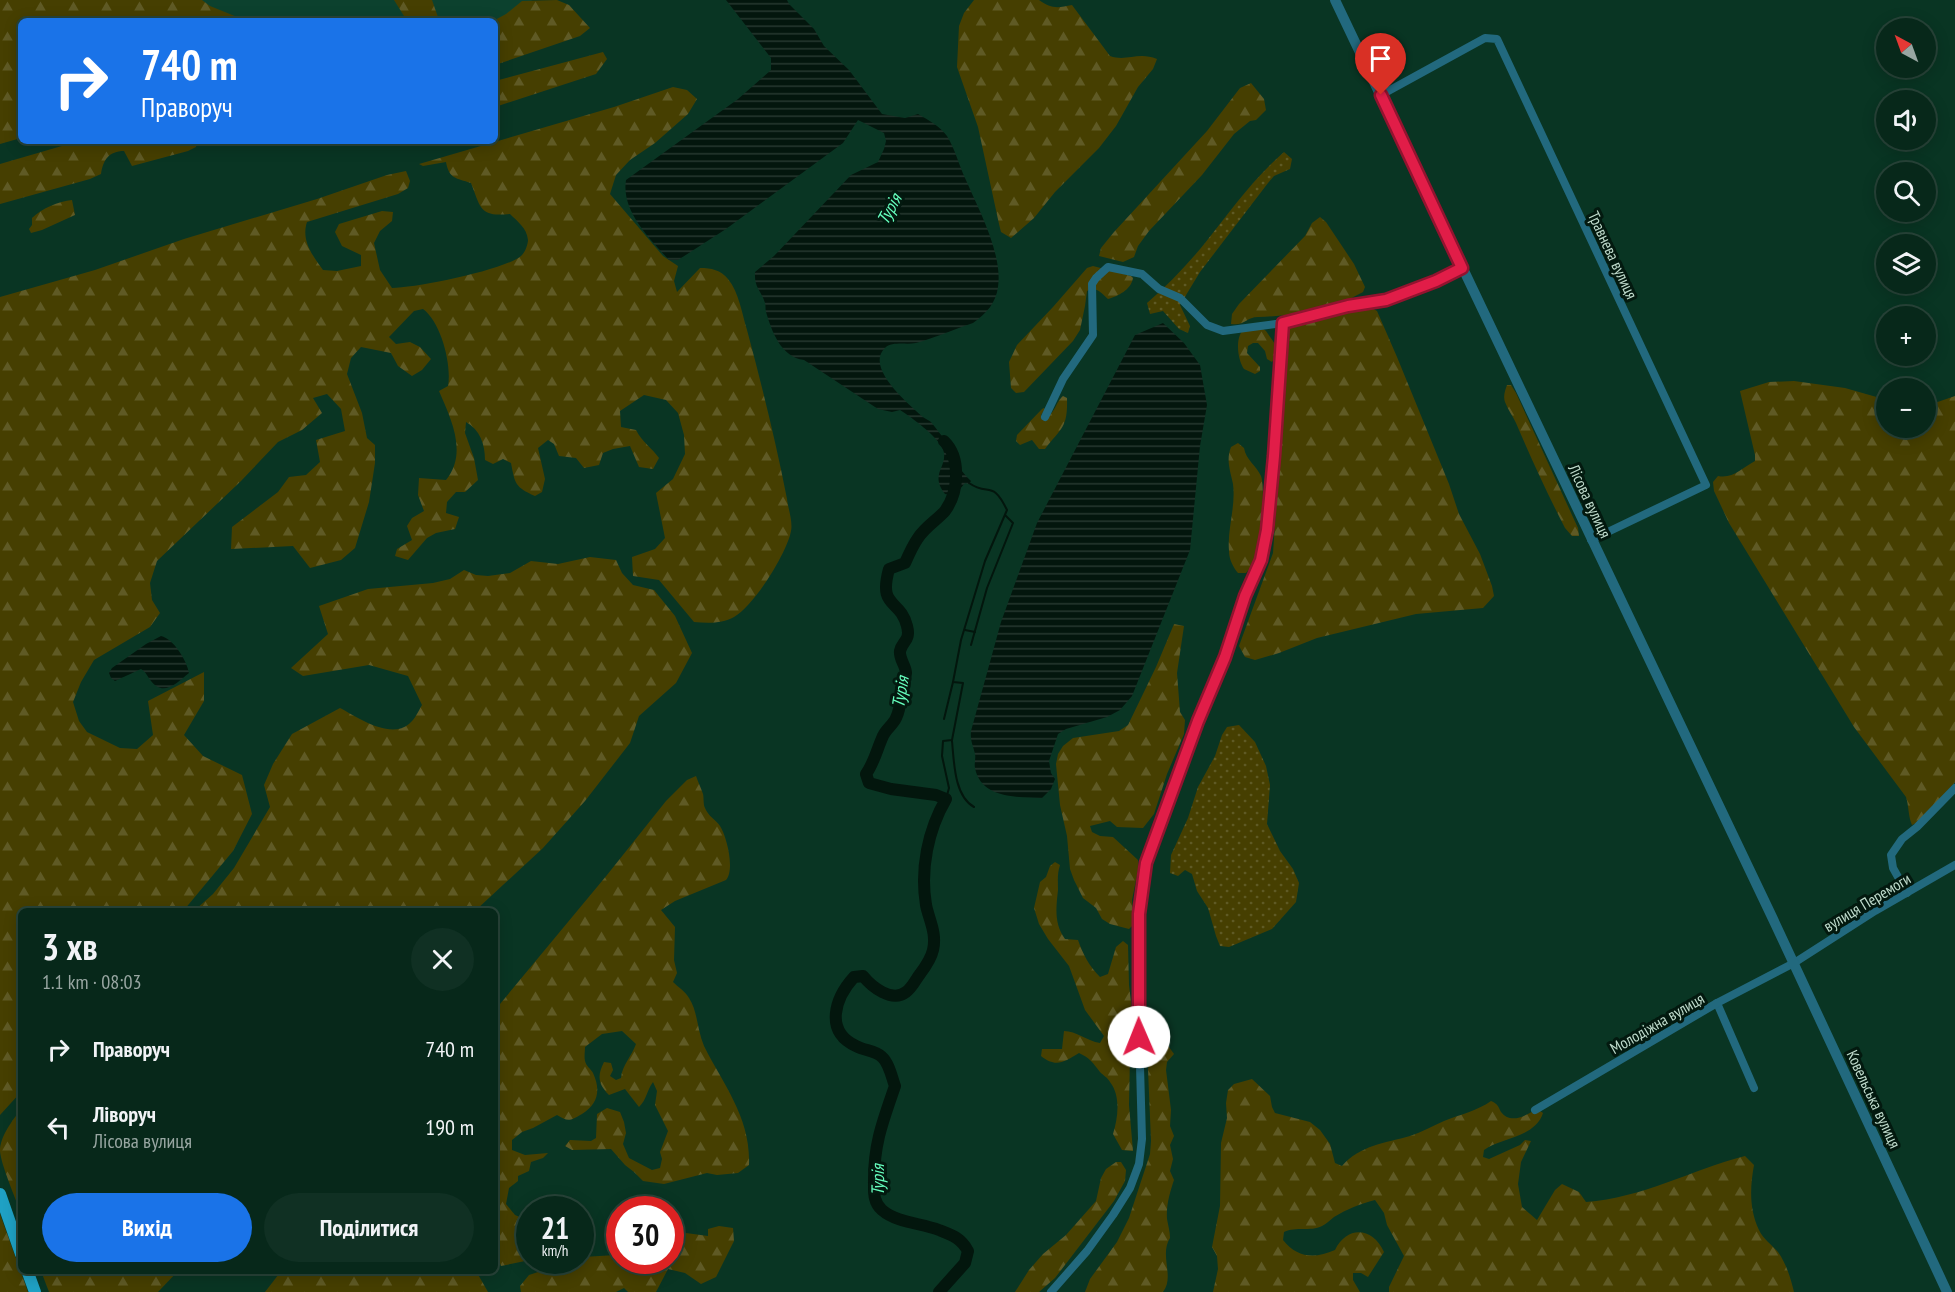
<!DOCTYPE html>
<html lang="uk">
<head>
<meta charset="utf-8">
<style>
  :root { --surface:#07281a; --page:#103023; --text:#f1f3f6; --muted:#98a6a2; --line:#284439; --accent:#1a73e8 }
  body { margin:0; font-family:"PT Sans Narrow",sans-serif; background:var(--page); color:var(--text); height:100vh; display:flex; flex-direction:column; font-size:22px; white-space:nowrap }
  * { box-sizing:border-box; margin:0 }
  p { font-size:20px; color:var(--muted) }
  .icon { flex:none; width:33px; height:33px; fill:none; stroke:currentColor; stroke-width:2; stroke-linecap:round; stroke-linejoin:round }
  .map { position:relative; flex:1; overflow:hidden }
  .side { position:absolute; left:18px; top:908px; width:480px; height:366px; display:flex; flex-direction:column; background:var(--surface); border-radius:9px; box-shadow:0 3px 15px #0003,0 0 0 2px var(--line) }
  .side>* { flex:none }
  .hud { position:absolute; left:18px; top:18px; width:480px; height:126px; border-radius:9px; box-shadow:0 3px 15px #0003,0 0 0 2px var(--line); background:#1a73e8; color:#fff; overflow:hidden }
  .needle { width:39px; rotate:319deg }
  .controls { position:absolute; left:1876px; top:18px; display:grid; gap:12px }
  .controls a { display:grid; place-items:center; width:60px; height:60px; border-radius:50%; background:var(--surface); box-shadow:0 3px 15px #0003,0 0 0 2px var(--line); font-size:30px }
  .speed { position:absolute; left:516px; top:1196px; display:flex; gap:12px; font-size:30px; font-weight:700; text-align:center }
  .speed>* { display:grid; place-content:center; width:78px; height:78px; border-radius:50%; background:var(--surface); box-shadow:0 3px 15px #0003,0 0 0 2px var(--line); line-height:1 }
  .speed small { font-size:15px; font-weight:400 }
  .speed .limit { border:9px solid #d22; background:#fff; color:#111 }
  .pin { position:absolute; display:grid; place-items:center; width:51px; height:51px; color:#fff; margin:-62px -26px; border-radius:50% 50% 50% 0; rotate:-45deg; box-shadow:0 0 6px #0007 }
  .pin .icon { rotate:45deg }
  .me { position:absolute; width:66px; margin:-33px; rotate:359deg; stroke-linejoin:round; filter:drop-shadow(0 0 4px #0008) }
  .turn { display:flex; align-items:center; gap:21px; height:126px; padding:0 24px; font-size:27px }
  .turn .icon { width:78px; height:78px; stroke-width:2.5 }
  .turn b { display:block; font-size:42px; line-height:51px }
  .round { display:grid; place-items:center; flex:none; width:63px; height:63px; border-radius:32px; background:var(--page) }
  .overview { display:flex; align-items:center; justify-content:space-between; height:102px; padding:0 24px }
  h1 { font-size:36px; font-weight:600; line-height:45px }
  .action { display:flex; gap:12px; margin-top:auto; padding:12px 24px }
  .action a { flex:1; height:69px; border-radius:36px; background:var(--accent); color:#fff; font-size:24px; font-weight:600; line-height:69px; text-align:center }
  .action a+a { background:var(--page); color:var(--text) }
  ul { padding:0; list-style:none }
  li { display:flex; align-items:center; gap:18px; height:78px; padding:0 24px }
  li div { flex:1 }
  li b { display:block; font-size:22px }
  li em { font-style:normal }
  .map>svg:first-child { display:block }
  .built { fill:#0c412e }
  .grass { fill:url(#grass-dots) }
  .forest { fill:url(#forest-firs) }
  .water { fill:url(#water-rules) }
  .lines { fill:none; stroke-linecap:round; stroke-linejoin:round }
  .stream { stroke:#03160d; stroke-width:2 }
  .river { stroke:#03160d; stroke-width:12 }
  .minor { stroke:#22697e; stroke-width:8 }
  .tertiary { stroke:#22697e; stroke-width:10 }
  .primary { stroke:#1fa1c4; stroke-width:12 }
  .route-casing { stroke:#92132f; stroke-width:15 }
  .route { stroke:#e11d48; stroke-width:10 }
  .labels { text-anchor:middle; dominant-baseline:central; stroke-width:6; stroke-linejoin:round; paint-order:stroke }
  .street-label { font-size:16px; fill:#c0dccd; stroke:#03190f }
  .water-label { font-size:18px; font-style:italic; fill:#65febd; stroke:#03190f }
</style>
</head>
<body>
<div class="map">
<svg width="1955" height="1292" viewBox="0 0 1955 1292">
  <defs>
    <pattern id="grass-dots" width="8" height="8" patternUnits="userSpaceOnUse" patternTransform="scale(1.5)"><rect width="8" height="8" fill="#463f01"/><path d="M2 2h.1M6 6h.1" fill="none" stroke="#5f5a25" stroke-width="1.8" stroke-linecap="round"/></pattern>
    <pattern id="forest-firs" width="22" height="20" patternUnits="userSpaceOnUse" patternTransform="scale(1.5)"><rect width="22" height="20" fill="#463f01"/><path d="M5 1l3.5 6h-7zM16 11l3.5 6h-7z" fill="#5f5a25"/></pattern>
    <pattern id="water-rules" width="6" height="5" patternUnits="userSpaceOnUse" patternTransform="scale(1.5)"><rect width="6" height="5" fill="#03160d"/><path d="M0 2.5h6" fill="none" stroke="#26372f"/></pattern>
  </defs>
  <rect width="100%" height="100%" fill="#093523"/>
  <!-- built -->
  <path class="built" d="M196,0H533L495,21H212Z"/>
  <!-- grass -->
  <g class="grass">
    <path d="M1284,152L1292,159L1290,169L1274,176L1268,183L1200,272L1180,305L1190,326L1188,333L1179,329L1163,311L1150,314L1147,303C1168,285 1188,264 1205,243C1230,212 1253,179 1284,152Z"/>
    <path d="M1239,725L1255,742L1266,766L1270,785L1267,824L1280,851L1293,869L1299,883L1296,902L1272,929L1229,947L1220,946L1216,936L1208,908L1197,891L1192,874L1185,870L1178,876L1170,873L1171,855L1188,818L1198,787L1215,756L1222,735L1227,727Z"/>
  </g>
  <!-- forest -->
  <g class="forest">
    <path d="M0,0H202L210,6L247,21H21V138L0,144Z"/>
    <path d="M394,0H432L439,20L411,21L404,16Z"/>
    <path d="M557,0L569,5L590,28L580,36L495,65V21H493L506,14L522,1Z"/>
    <path d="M974,0H1039C1051,9 1058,8 1072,5L1110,56C1127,62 1138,51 1157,59L1153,69L1138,87L1116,126L1099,148L1055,192L1034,218L1011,238L1001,232L999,224L978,127L957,67L959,26L964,13Z"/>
    <path d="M603,52L607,59L596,74L495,107V81Z"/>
    <path d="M1251,83L1264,99L1266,110L1256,120L1250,121L1234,134L1202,175L1149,231L1138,246L1134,257L1123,262L1099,256L1101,248L1114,232L1207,131L1240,88Z"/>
    <path d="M673,87L687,90L697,99L688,114L655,143L630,160L616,175L610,194L663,256L678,266L674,281L677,292L700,268C711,268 721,270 728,279C739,292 742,314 747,330C762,386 776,442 787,499C788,508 793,522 791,531C787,553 754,606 734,617C722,624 707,623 694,622L659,580L633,576L632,557L655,549L665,538L656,493L673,479L685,454L684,435L678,413L666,400L644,395L620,411L621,427L636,430C642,442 652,448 659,458L653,469L639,467L630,446L613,449L603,453L599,465L584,468L576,458L559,456L554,444L548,440L538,448L545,479L542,492L535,496C515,487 515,484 511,463L503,459L493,464L485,460C485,444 480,430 466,422L465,433L474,458L478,480L465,492H456L447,502L446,513L459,517L455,529L436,533L427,538L408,560L395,556L397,549L412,540L407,526L412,518L424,511L418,495L419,478L446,480C468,453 451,419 439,391L448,386C452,365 441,322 423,309L414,311L389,337L396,344L410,342L420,347L431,359L422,370L412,376L398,366L391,353L361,347L351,358L347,374L362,413L367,438L375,445V463L369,502L355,548L341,560L310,568L293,546L231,549L232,527L278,492L289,477L306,475L320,462L316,440L345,431L341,409L327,394L313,398L322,413L302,430L278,442L241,481L157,561L150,583L152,600L160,613L150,627L94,660L81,682L73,702L79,721L87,732L120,748L137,749L153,735L148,701L204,672V701L184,735L203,756L242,775L252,814L233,851L184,910H21V1092L0,1115V297L95,270L184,239L317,199L387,175L406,171L410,181L408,188L398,194L307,222C301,240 312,255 323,270L337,271L361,266V255L342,246L335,232L339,224L382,211L393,212L392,221L380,231L374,243L380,270L392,288C416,288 504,270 521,256C525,253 528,244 528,240C527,228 517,221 510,214C480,217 481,209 471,183C456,178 449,179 446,162L423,166L419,164L614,107Z"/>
    <path d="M79,141H197L196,147L188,151L132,166L124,151C109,151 103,160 101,174L90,179L0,204V164Z"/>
    <path d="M72,200L75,215L42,230L31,233L29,229L32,225V218C41,209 59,201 72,200Z"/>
    <path d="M1320,217L1326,222L1354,264L1365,287L1363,292C1332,310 1293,316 1258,317C1246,317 1245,326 1231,324L1232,314L1239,304L1305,236L1312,223Z"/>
    <path d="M1093,266L1131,276L1133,278C1131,290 1118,296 1108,299C1102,293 1095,285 1087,291L1085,306L1080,330L1073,341L1024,392L1016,393L1011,388L1009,362L1017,345L1053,307L1087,268Z"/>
    <path d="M1368,306L1377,311L1397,357L1449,484L1459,514L1480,554L1492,586L1494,596L1483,608L1416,614L1317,638L1279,653L1255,660L1245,657L1239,646L1273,553L1282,424L1284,373L1289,328L1294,325Z"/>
    <path d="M1258,325L1266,331L1277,347L1276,356L1272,362L1267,359L1265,351L1258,343H1253L1248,346L1247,353L1260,367V371L1255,374L1244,369C1237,359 1234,333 1247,327C1251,325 1254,326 1258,325Z"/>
    <path d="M1794,381L1845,388L1887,400V428H1926V406L1955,396V782L1921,821L1912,825C1908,816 1909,806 1906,797L1854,727L1729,523L1714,491L1713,482L1718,476C1733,479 1742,468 1755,461V455L1740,391L1769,382Z"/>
    <path d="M1507,385H1511L1516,393L1572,515L1578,528L1579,536H1572L1565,528C1547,493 1531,458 1516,423C1513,416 1508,410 1505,402C1503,396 1505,391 1507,385Z"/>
    <path d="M1063,396L1067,398C1068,428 1061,428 1045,449H1039L1032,440L1020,445L1016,441L1017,435L1042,409L1044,408L1045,409L1041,415L1044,420C1057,411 1055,403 1063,396Z"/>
    <path d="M1238,443L1244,448C1246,460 1256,465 1261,476C1266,490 1260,547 1254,561C1252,566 1249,569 1246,573H1238C1233,567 1229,559 1229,551C1227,529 1236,507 1233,484C1230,470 1226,460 1231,447Z"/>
    <path d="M590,557L616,560L622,573L633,585L654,590L675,616L692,653L676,683L639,716L630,743L585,801L543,848L476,910H195L213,894L234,868L270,807L264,785L273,764L292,734L340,708C357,717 390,740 409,724C415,719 418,712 422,705L408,676L369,665L303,676L291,668L328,634L319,606L368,589L433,583L450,579L464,570L476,575L488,576L510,573L531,561L558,564Z"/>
    <path d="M1174,624L1184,626L1177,673L1180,712L1185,720L1184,734L1167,774L1154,814L1143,828L1117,827L1110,821L1090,826L1092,832L1100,836L1113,837L1138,860V870L1132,900L1134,924L1129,929L1110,924L1102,919L1096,908L1083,898L1074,880L1070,869L1067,836L1060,805L1056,764L1058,754L1063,746L1073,738L1119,731L1128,725L1156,667Z"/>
    <path d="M696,776C698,782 701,788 703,794C704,798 703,804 705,808C708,816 716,820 720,826C727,837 735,870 726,880L675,901L661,910L675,927L674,960L677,973L673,982C678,987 685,991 689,998C698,1012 697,1030 704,1046C724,1086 751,1118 749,1165L738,1173L717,1175L707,1173L664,1184L643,1181L634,1172L625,1165L611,1149L572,1150L565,1146L570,1140L591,1141L596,1138L597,1114L607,1108L620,1112L624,1122L626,1133L623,1144L629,1158L652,1170L660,1168L662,1159L660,1152L668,1131L655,1105L657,1091L653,1082C646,1092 647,1099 639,1107L625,1089L609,1095C598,1084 597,1076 604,1062L611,1063L613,1070L610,1076L616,1080L621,1078C622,1065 632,1056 636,1044L622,1031L602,1034L585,1047C585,1051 584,1057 585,1061C586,1066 591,1069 593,1073C601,1090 598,1104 582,1114C570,1121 568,1122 557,1115L533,1128L522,1132L512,1140V1150L525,1155L548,1153L543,1158L531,1162L529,1171L518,1176V1181L509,1188L506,1204L515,1215L529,1221L530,1260L501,1266L495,1251L498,1237L495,1236V1010L607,875L666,801L687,780Z"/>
    <path d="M1055,862L1060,865C1057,874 1058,882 1058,890C1056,908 1054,924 1065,939L1078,940C1083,954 1089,966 1100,977L1108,974L1116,947L1123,941L1128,945L1129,985L1132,1010L1128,1020L1118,1023L1116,1031L1127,1040L1130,1056L1129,1105L1133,1151L1122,1150L1113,1134C1118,1118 1121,1096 1110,1082C1108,1078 1103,1075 1100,1072C1093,1063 1090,1058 1079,1053C1064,1062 1056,1068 1041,1056L1042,1049H1062L1064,1031C1076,1031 1087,1041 1100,1043L1104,1036L1085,1010L1069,966L1048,939L1039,924L1034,908L1040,882L1046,877L1050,866Z"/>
    <path d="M1161,1040H1164L1174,1054L1167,1062L1166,1070L1171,1110L1170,1126L1174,1136L1170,1145L1173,1159L1170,1171L1174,1180C1170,1192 1166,1205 1167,1219C1168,1225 1170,1231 1170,1238C1159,1255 1175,1277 1163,1292H1085L1090,1279L1117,1242L1129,1218L1150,1154L1151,1141L1148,1069L1150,1058Z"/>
    <path d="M1252,1079L1270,1096L1272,1107L1275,1113L1310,1122L1320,1130L1330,1144L1335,1163L1342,1166C1360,1145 1386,1143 1410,1136C1422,1132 1432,1126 1444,1121C1459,1115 1479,1110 1491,1101C1498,1104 1498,1106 1501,1112C1511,1125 1526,1115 1537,1109L1543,1113C1535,1138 1501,1137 1484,1150L1483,1157L1489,1159L1520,1145L1525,1140L1531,1141L1521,1162L1518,1184L1522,1207L1537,1220L1555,1190L1562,1184L1579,1192L1586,1202C1642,1198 1691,1170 1745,1156L1754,1165C1750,1187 1749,1209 1759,1230C1763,1239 1772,1245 1778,1252C1786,1263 1791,1279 1794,1292H1389V1287L1404,1256L1387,1225L1384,1213L1375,1200C1360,1204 1347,1209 1334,1217C1330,1220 1326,1224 1322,1226C1310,1232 1296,1226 1284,1232L1283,1240C1297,1258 1315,1259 1335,1250C1347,1225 1373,1227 1384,1252L1368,1277L1361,1273H1353V1280L1360,1292H1213L1218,1269L1217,1256L1212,1247L1220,1206L1221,1143L1227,1118L1226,1103L1228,1090L1234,1084Z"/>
    <path d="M21,1109V1214C16,1199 1,1165 0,1151C0,1136 13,1120 21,1109Z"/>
    <path d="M1116,1162H1121L1126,1170L1125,1181L1114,1201L1055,1278L1039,1292H1015L1029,1270L1043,1254L1066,1235L1096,1201L1101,1178L1106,1169Z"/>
    <path d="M0,1214L28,1292H0Z"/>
    <path d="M719,1226L733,1228L734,1241L716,1277L701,1284L685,1273L668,1269L656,1292H628L624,1288L616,1292H521L520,1286L529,1275L575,1260H580L583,1257L616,1255L619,1256L620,1260H670L671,1237L686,1233L708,1236V1229Z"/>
    <path d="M282,1270L476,1271L488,1292H265Z"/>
    <path d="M41,1271V1270L178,1271L158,1292H49Z"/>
  </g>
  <!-- water -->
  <g class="water">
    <path d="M726,0H787L789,4L814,29L824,46L849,70L882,114L905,118L918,114C928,120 940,126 947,136C955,149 959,165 965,178C978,208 1003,254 998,287C996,303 986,314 973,323C954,329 935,338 916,343C906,345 892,341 885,348C864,368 911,406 923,417C925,419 929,420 931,422C937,429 942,437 948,443C954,448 951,453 954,459C958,467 965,475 971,481L969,484L965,483L960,489L950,495L945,494C930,475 946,468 944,453C943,440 911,417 900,410L892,412L878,409L804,360C781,357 772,332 766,312C765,309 766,306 765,303C761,290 754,288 755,272L774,256L851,175L878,162L884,149L886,141L884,133L858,120L843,143L726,229L678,260H669C649,238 621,211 626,180L738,99L771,70V58Z"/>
    <path d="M1163,323L1184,343L1200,365L1207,405L1200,446L1190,550L1132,696L1120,710L1107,717L1066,729L1058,734L1049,761L1051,773L1055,779L1051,789L1042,798C1018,797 981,799 975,768C974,763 976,759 975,754C973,745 970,741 971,731L1001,622L1037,523L1135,335Z"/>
    <path d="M161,636C174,639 187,661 189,673C177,683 163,697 151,681C147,676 146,672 141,669L115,681L111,678L109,673L112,668L146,644Z"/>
  </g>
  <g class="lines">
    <!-- stream -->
    <g class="stream">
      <path d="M965,630L975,632"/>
      <path d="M971,645L987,588L1013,523L1005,515"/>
      <path d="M944,719L953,682"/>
      <path d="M952,741C954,761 954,796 974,807"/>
      <path d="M946,799L949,788L942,756L943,741L952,740L963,683L953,682L961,640L985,561L1007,510C992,479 989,497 969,483"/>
    </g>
    <!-- river -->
    <path class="river" d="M939,1292L965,1263L968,1251C961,1238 952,1235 939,1230C921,1223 897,1223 882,1210C873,1202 874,1192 874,1180C874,1143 883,1121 895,1086C892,1078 889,1063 882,1057C875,1050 865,1051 856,1046C824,1031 835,998 854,977L863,976C872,987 892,1003 906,992C912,988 916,979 920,974C926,966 931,959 933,950C937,933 929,920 926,905C920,869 928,830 946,799L936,795L891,789L869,783L866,774C874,763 877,749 883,736C886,729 893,725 896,718C902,706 900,694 903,682C904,674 905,681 906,673C906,666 899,659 900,651C902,641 911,641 907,626C900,598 878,609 889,569L905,563C909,554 913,545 918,538C925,527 937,520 945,511C959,492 961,457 944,441"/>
    <!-- minor -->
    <g class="minor">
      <path d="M1381,95L1485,38L1497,39L1706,485L1591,540"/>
      <path d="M1045,417L1063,379L1093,335L1092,284L1096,278L1108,267L1142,274L1159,289L1180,298L1207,325L1223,331L1283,323L1348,306L1386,299L1436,281L1462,268"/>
      <path d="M1907,893L1893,868L1891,855L1902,839L1917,827L1955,788"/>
      <path d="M1717,1003L1754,1088"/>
      <path d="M1535,1110L1717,1003L1794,963L1875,911L1955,865"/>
      <path d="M1051,1292L1087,1251L1113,1215L1130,1188L1139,1164L1142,1139L1140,1066L1139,914L1146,863L1198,721L1225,657L1244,596L1261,560L1267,530L1274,456L1283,323"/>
    </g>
    <!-- tertiary -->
    <path class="tertiary" d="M1335,0L1773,919L1947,1292"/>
    <!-- primary -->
    <g class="primary">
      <path d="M0,1194L21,1254"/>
      <path d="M27,1270L35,1292"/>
    </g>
  </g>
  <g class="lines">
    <!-- route casing -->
    <g class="route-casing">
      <path id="route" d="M1139,1037V914L1146,863L1198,721L1225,657L1245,596L1261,560L1267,530L1274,456L1283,323L1348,306L1386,300L1436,281L1462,268L1381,95"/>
    </g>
    <!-- route -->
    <use href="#route" class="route"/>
  </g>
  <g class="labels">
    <!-- street labels -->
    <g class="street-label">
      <text transform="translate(1613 255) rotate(65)">Травнева вулиця</text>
      <text transform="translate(1590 501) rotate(65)">Лісова вулиця</text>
      <text transform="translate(1867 902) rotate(-31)">вулиця Перемоги</text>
      <text transform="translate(1657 1023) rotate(-30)">Молодіжна вулиця</text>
      <text transform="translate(1874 1099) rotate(65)">Ковельська вулиця</text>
    </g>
    <!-- water labels -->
    <g class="water-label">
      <text transform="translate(889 209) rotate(-62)">Турія</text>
      <text transform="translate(900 692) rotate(-81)">Турія</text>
      <text transform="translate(877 1180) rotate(-90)">Турія</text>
    </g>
  </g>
</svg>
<div class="controls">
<a><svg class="needle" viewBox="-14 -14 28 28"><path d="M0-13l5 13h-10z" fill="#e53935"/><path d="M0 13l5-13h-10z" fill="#98a6a2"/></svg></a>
<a><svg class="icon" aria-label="sound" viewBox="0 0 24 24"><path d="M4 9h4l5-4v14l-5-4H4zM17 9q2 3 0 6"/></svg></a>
<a><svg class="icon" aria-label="search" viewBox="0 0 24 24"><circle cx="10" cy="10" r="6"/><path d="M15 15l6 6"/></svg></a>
<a><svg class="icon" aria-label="layers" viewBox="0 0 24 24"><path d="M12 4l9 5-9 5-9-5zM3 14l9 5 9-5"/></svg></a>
<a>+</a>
<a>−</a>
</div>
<div class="speed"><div>21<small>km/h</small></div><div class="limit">30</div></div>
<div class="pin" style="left:1381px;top:95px;background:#d93025"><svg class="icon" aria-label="arrive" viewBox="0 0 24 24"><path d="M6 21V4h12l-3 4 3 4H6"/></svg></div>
<svg class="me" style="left:1139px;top:1037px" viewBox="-20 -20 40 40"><circle r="19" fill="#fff"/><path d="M0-13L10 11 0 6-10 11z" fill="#e11d48"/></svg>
<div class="hud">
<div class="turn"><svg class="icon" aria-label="right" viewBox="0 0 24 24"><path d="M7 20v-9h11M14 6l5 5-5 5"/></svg><div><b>740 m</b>Праворуч</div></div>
</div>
<section class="side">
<div class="overview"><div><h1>3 хв</h1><p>1.1 km · 08:03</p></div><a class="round"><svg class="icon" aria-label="close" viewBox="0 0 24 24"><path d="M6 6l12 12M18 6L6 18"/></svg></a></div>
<ul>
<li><svg class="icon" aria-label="right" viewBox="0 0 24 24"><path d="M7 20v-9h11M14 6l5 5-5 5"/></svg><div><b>Праворуч</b></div><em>740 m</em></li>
<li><svg class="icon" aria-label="left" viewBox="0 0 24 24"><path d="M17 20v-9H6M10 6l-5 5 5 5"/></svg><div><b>Ліворуч</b><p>Лісова вулиця</p></div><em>190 m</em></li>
</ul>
<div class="action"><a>Вихід</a><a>Поділитися</a></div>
</section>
</div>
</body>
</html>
